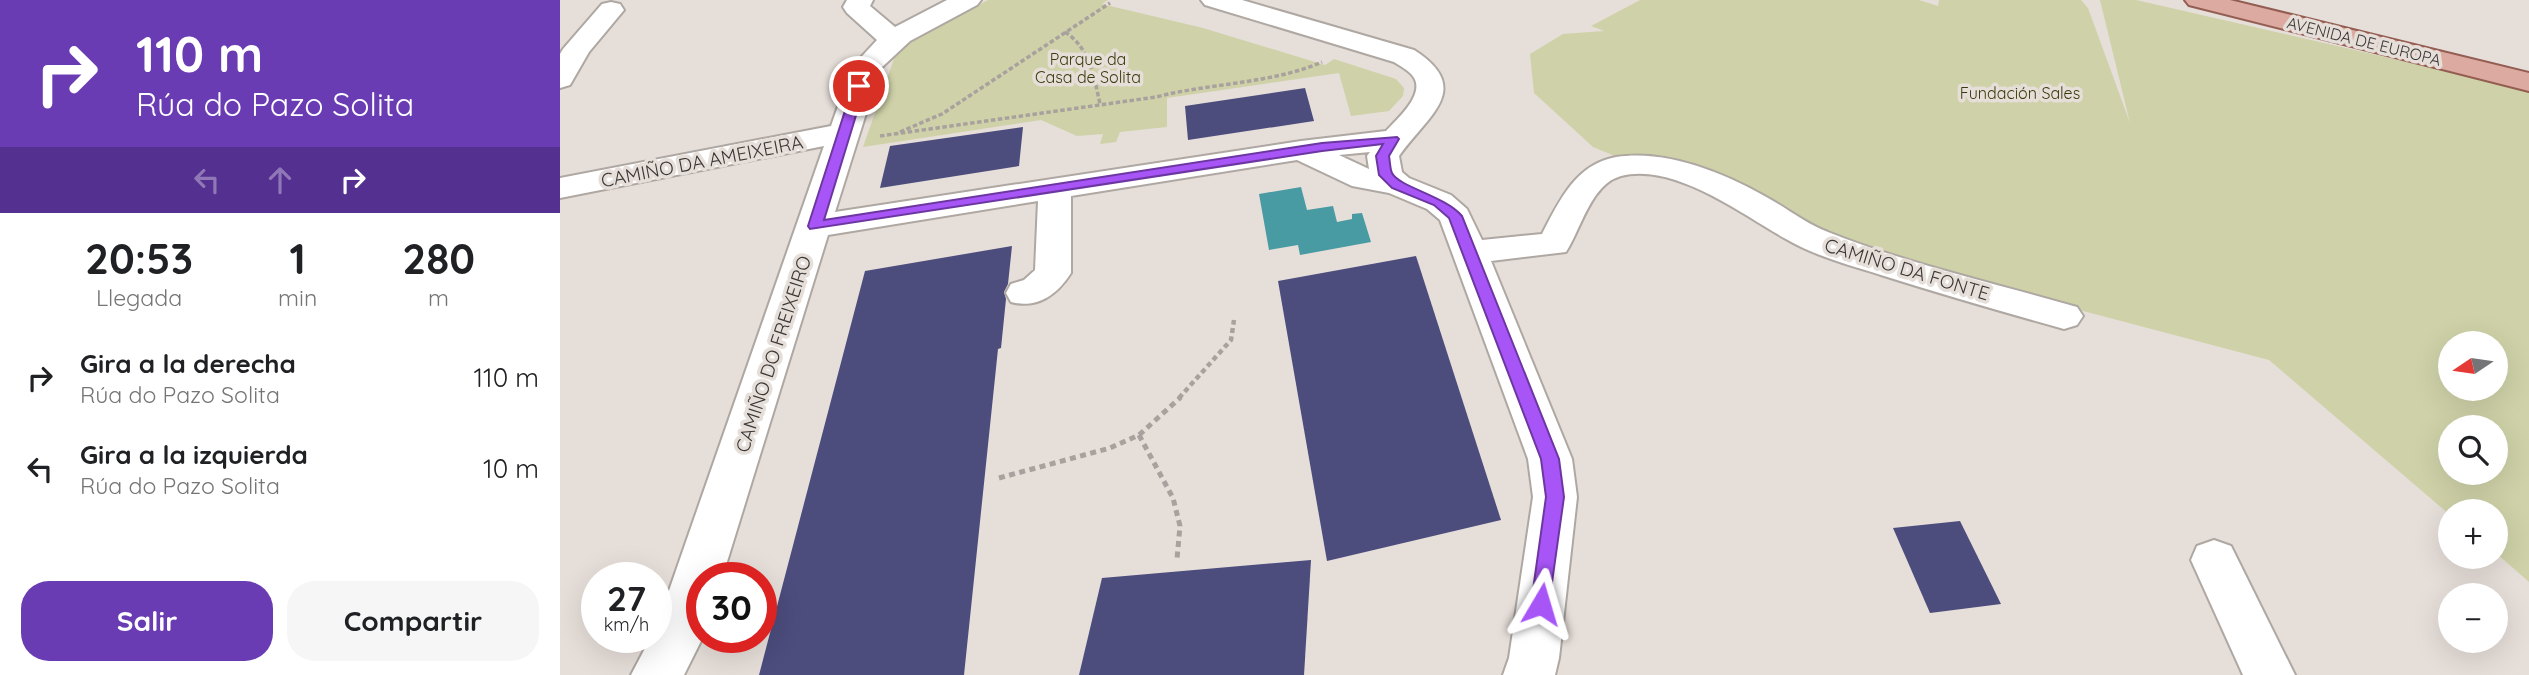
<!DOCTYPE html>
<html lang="es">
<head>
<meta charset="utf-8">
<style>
  :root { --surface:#fff; --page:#f6f6f6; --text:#202124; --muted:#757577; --accent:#6a3cb4 }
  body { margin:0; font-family:Quicksand,sans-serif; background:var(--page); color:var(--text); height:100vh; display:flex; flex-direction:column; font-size:26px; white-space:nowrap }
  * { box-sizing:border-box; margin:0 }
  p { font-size:23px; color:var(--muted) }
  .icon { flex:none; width:38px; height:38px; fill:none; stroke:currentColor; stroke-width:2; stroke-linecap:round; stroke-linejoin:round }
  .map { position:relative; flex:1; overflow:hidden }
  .details { display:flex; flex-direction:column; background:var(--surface); width:560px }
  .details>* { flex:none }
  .guide { background:#6a3cb4; color:#fff; overflow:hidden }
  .needle { width:46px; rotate:257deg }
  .fabs { position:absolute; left:1878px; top:331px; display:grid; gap:14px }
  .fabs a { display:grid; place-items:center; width:70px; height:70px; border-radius:50%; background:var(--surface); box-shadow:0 7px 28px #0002; font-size:35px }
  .speed { position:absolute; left:21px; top:562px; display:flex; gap:14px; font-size:35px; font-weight:700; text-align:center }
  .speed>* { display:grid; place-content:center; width:91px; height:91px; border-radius:50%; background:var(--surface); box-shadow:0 7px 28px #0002; line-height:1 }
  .speed small { font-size:18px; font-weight:400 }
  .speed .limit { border:10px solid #d22; background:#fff; color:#111 }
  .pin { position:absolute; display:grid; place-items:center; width:60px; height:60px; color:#fff; margin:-30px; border:4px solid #fff; border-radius:50%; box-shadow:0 2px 7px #0007 }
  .me { position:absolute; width:77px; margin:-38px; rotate:7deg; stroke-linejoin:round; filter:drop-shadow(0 0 5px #0008) }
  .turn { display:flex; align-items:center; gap:24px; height:147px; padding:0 21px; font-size:32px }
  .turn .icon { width:91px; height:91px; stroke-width:2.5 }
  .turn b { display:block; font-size:49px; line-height:60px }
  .lanes { display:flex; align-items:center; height:66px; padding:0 21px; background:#0003; justify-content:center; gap:35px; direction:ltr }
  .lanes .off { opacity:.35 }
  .eta { display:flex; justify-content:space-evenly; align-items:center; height:119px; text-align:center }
  .eta b { font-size:42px; font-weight:700; line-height:49px }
  .button { display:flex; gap:14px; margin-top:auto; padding:14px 21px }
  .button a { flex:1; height:80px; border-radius:28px; background:var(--accent); color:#fff; font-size:28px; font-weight:700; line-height:80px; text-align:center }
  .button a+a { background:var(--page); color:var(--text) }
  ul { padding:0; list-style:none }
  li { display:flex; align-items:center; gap:21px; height:91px; padding:0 21px }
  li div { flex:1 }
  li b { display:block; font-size:26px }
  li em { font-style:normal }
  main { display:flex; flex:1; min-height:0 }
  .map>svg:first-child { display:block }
  .green { fill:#cfd2a8; fill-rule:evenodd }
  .water { fill:#489ba2 }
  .building { fill:#4c4c7d }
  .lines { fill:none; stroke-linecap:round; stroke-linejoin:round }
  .minor-casing { stroke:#aea7a2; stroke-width:4 }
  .major-casing { stroke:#945d52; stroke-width:4 }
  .path-far2 { stroke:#a8a19e; stroke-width:3.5; stroke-dasharray:4.5 2.5; stroke-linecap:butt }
  .path-far1 { stroke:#a8a19e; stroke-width:4.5; stroke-dasharray:5 3.5; stroke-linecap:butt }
  .path { stroke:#a8a19e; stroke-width:5; stroke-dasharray:6 4.5; stroke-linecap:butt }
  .minor { fill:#fff; fill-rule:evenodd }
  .major { fill:#dcaaa0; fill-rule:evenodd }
  .route { fill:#a855f7; stroke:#6d37a1; stroke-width:2 }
  .labels { text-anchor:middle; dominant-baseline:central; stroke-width:7; stroke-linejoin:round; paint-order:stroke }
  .far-street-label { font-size:16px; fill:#3a3735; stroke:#e6ded9 }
  .far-park-label { font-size:16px; fill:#3a3b0b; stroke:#e6ded9 }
  .street-label { font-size:19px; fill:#3a3735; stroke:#e6ded9 }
</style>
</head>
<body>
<main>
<section class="details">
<div class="guide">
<div class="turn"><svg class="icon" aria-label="right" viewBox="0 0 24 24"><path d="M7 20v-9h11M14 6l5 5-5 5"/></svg><div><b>110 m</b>Rúa do Pazo Solita</div></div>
<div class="lanes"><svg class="icon off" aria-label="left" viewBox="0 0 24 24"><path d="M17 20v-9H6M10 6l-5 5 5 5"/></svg><svg class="icon off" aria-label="ahead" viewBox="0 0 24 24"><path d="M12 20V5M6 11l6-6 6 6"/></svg><svg class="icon" aria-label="right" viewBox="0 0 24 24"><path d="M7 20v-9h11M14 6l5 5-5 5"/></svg></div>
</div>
<div class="eta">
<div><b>20:53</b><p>Llegada</p></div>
<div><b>1</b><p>min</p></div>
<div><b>280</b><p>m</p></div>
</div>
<ul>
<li><svg class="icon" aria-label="right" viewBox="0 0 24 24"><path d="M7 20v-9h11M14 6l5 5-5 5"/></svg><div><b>Gira a la derecha</b><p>Rúa do Pazo Solita</p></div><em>110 m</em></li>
<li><svg class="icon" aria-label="left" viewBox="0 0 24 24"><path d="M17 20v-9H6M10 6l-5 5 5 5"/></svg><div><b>Gira a la izquierda</b><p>Rúa do Pazo Solita</p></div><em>10 m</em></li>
</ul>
<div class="button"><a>Salir</a><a>Compartir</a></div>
</section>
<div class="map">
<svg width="1969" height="675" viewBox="0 0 1969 675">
  <rect width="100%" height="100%" fill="#e6ded9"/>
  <!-- green -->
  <g class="green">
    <path d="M428,0H548L542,4L643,28L765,65L774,59L836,79L844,88L843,96L829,111L791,116L779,73L607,98V127L560,132L556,142L540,144L543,134L517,136L481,120L303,147L335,56L353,40Z"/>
    <path d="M1080,0H1359L1378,6L1379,0H1521L1528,8L1570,123L1540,0H1576L1969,90V582L1936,553V511H1890V515L1709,360L1265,243L1033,147L974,93L970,54L1003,34L1044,31L1031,26ZM1890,343H1936V388H1890ZM1890,427H1936V472H1890Z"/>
  </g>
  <!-- water -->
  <path class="water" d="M741,187L747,210L773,206L777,222L792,219V214L802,213L811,242L740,255L738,245L709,250L699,194Z"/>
  <!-- building -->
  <g class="building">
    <path d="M745,88L754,121L628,140L625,106Z"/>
    <path d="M463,127L459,166L320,188L330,146Z"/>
    <path d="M452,246L448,284L444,292L446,299L441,348L438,349L404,675H199L305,271Z"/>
    <path d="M856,256L941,520L767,561L718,281Z"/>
    <path d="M1400,521L1441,604L1370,613L1333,528Z"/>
    <path d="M751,560L744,675H519L542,578Z"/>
  </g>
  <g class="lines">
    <!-- minor casing -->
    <g class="minor-casing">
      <g id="minor">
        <path d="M287,0H313L310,6L335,27L387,0H421L417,5L350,41L320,69L275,212L741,141L826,131C836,120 868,93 852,75C848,70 840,66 834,62L645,5L641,0H682L854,50C915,89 867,116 839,156L842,172L849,178L891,195L907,209L922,240L982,234C999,201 1016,164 1056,157C1106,149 1165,173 1208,198C1228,209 1246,224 1268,232C1348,264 1434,283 1517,307L1523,316L1517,325L1504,329C1443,312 1381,294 1321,275C1289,265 1255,256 1226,239C1183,215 1114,162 1061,176C1031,184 1021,229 1006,252L931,261L1012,459L1017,497L999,658L995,675H943L949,658L973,497L968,459L880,220L867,209L829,193L792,186L737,160L511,196V273C497,295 477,309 451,302L446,293L451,284L464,280L475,270L478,201L268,235L162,578H142L143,637L124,675H71L91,637H96V628L264,146L0,198V178L271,126L292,67L317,40L287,13L283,7ZM810,152L807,156L809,169L779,155Z"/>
        <path d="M51,2L60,4L64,10L29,52L10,85L0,88V54L3,49L42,4Z"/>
        <path d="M1654,540L1671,546L1735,675H1683L1631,560L1637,546Z"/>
      </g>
    </g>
    <!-- major casing -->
    <g class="major-casing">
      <path id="major" d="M1625,0H1670L1969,73V91L1629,5Z"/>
    </g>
    <!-- path-far2 -->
    <g class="path-far2">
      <path d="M505,32C530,48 534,77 540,104"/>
      <path d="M340,132L382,114L550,3"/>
      <path d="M320,136L596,97C650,83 711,84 762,62"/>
    </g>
    <!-- path-far1 -->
    <path class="path-far1" d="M619,398L671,340L674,320"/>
    <!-- path -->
    <g class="path">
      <path d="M579,435L613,498L620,526L617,559"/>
      <path d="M439,478L550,448L579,435L621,397"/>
    </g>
    <!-- minor -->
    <use href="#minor" class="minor"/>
    <!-- major -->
    <use href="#major" class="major"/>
  </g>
  <!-- route -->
  <path class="route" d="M299,83L305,86L264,220L762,143L837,137L839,139L829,156C830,161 830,169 832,173C839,187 885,196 902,216L999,459L1004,497L988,611L981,613L974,611L971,604L986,497L981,459L889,218L874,205L832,188L819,175L816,156L823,144L762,151L250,229L248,226L293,86Z"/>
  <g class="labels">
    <!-- far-street labels -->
    <g class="far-street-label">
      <text transform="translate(1804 41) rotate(14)">AVENIDA DE EUROPA</text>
    </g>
    <!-- far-park labels -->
    <g class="far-park-label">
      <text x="528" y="59">Parque da<tspan x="528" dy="18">Casa de Solita</tspan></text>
      <text x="1460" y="93">Fundación Sales</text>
    </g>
    <!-- street labels -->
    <g class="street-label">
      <text transform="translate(142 161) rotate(-11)">CAMIÑO DA AMEIXEIRA</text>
      <text transform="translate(1347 269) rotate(17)">CAMIÑO DA FONTE</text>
      <text transform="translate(213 354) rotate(-72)">CAMIÑO DO FREIXEIRO</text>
    </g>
  </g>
</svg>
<div class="fabs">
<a><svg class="needle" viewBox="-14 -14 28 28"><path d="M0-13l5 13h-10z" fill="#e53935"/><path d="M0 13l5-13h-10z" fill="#757577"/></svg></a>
<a><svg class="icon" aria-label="search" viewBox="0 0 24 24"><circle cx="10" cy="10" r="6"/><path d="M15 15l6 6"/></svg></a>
<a>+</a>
<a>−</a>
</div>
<div class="speed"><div>27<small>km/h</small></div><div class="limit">30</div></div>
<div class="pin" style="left:299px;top:86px;background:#d93025"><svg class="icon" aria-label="arrive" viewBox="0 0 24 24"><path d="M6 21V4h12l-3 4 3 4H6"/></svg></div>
<svg class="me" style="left:981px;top:604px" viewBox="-20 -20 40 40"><path d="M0-17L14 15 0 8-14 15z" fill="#a855f7" stroke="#fff" stroke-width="4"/></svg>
</div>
</main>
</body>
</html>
